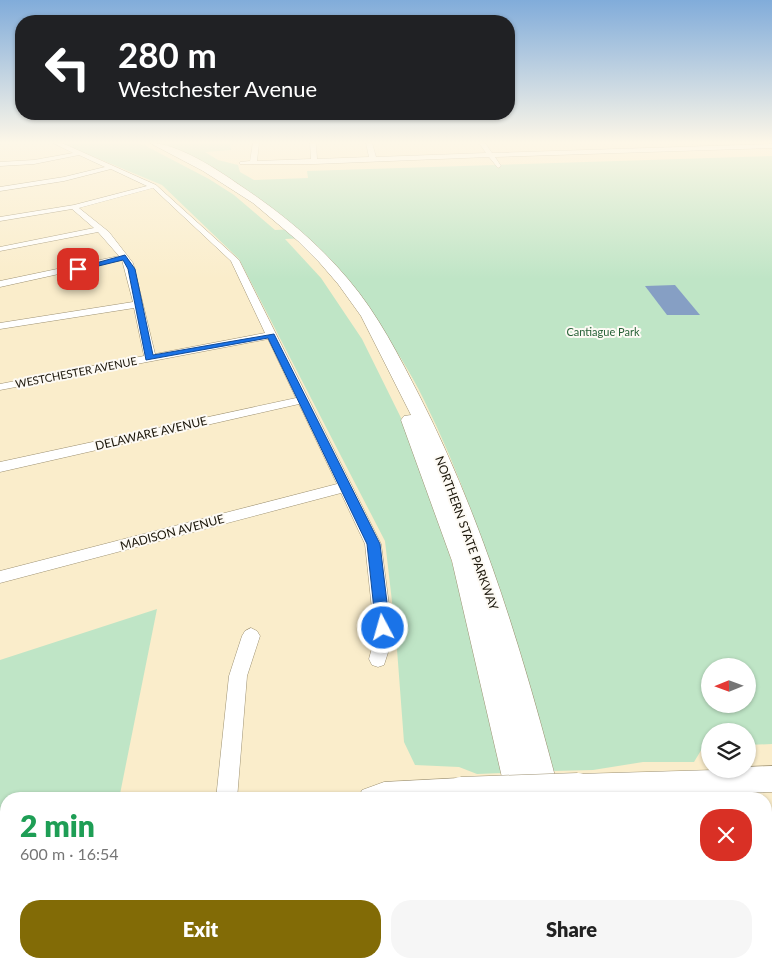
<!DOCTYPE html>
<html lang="en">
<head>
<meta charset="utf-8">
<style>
  :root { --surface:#fff; --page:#f6f6f6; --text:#222; --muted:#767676; --accent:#826b06 }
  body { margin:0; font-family:Lato,sans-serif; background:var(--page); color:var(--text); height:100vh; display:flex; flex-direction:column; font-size:19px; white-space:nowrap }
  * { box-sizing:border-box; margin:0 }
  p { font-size:16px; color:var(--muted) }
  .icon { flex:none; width:28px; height:28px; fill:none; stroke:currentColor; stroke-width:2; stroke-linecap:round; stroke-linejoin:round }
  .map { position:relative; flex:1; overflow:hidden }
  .drawer { position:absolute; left:0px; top:792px; width:772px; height:176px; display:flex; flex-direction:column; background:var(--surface); border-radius:20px 20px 0 0; box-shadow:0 1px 4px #0004 }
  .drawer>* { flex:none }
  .banner { position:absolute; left:15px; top:15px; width:500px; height:105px; border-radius:20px; box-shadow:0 1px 4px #0004; background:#202124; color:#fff; overflow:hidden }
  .needle { width:32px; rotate:269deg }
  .buttons { position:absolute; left:701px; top:658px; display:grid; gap:10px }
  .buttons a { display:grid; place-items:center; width:55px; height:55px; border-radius:50%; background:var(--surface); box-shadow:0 1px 4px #0004; font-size:25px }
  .pin { position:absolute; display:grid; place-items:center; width:42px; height:42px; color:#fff; margin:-21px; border-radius:10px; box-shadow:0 2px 8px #0006 }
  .me { position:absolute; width:55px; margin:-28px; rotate:354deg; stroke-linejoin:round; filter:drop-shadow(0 0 4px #0008) }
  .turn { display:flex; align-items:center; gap:18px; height:105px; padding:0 20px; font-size:22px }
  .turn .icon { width:65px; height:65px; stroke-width:2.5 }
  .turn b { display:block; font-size:35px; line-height:42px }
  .round { display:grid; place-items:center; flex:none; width:52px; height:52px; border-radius:20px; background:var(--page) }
  .headline { display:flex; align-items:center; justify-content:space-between; height:85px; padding:0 20px }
  h1 { font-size:30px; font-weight:800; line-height:38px; color:#1e9e55 }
  .button { display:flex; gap:10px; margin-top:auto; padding:10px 20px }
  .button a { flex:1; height:58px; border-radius:20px; background:var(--accent); color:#fff; font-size:20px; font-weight:800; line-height:58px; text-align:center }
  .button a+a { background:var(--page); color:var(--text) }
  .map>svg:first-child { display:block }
  .built { fill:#f2e2ba }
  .green { fill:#bfe5c6; fill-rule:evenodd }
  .water { fill:#869fc4 }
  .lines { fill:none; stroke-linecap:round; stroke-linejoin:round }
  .minor-casing { stroke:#9e9273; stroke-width:1 }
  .major-casing { stroke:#9e9273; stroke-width:1 }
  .highway-casing { stroke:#9e9273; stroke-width:1 }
  .minor { fill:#fff; fill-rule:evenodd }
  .major { fill:#fff; fill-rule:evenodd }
  .highway { fill:#fff; fill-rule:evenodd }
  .major-bridge-casing { stroke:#9e9273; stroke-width:29; stroke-linecap:butt }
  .major-bridge { stroke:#fff; stroke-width:28 }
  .wall { fill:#c3b48e }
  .building { fill:#e3d1a5; stroke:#9f9274 }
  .route { fill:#1a73e8; stroke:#114b97 }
  .labels { text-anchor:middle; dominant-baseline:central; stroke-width:4; stroke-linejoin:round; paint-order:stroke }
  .far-park-label { font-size:11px; fill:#276137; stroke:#fdfaf4 }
  .far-street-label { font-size:11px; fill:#1a1509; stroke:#fdfaf4 }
  .street-label { font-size:12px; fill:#1a1509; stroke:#fdfaf4 }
</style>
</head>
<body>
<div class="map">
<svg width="772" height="968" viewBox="0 0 772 968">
  <rect width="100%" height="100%" fill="#faedcb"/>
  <!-- built -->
  <path class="built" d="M84,962H461L462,968H77Z"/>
  <!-- green -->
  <g class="green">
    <path d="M61,143H137L144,145L209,179L234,195L275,230L296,229L179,152L158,143H230L231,150L205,152L218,160L238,165L240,172L254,180L308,178L307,171L772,156V744L748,745V731H710V747H703L694,762H643L593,770L551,771C515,646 482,517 424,400C395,339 350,289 307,238L285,239L321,278L362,339L404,424L435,505L472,631L503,773L477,774L459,767L415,765L404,742L396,636L385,541L239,259L162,185ZM710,666H748V704H710Z"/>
    <path d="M157,609L119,799H6V830H0V660Z"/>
    <path d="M461,963H543L544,968H462Z"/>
    <path d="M599,963H684L685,968H601Z"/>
  </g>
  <!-- water -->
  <path class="water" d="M675,285L700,315H667L645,286Z"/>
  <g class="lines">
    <!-- minor casing -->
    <g class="minor-casing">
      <g id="minor">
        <path d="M53,143H62L156,185L239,260L381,544L392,628V640L384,665L378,667L372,665L369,659L374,640V628L365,544L341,493L0,583V571L337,484L299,404L0,472V462L296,398L268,339L0,390V384L144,356L134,308L0,329V323L133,302L122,260L0,287V281L119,256L98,232L0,251V247L94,228L72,209L0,221V217L74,205L147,186L111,169L64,181L0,191V187L64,177L105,167L79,155L34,164L0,166V162L34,160L73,153ZM153,188L231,261L265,333L155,354L133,263L109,232L79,208Z"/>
        <path d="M253,143H259L257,161L311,159L310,143H316L317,159L369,157L366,143H372L376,157L486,153L479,143H485L492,153L772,144V148L495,157L501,166L498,168L489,157L314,164H240V162L250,161Z"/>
        <path d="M251,628L257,631L260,636L247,676L237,799H216L229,676L242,636L245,631Z"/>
      </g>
    </g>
    <!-- major casing -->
    <g class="major-casing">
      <g id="major">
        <path d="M772,766V792L575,799L569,796L565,787L569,778L578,774L748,769V767Z"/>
        <path d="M461,778L470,782L474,791L471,799H358L362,790L384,782Z"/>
        <path d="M63,962H100L97,968H61Z"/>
      </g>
    </g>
    <!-- highway casing -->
    <g class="highway-casing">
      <g id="highway">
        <path d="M150,143C178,143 218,170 241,186C280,212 317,242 348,279C378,314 399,356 420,397C485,524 525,661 561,799H507L452,561L401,420L404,416L411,415L361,316L338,284L319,262L298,241L253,203L203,171Z"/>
        <path d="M538,962H604L605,968H539Z"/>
      </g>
    </g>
    <!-- minor -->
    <use href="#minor" class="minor"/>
    <!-- major -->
    <use href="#major" class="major"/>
    <!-- highway -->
    <use href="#highway" class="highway"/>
    <!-- major-bridge casing -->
    <g class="major-bridge-casing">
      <path id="major-bridge" d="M461,791L578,787"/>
    </g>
    <!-- major-bridge -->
    <use href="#major-bridge" class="major-bridge"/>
  </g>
  <!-- wall -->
  <path class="wall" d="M772,841V858L766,845Z"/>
  <!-- building -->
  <path class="building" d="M263,962H421L422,968H252L253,963Z"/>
  <!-- sky -->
  <linearGradient id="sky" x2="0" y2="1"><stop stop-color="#81acda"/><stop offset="0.51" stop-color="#fdf7e8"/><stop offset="1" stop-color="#fdf7e8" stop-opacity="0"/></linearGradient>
  <rect width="772" height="279" fill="url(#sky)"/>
  <!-- route -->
  <path class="route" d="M125,255L135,269L153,355L274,334L380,544L390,628L388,633L383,634L378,633L376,628L367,544L268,338L146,360L128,269L123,260L78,271L74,269Z"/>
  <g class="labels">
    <!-- far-park labels -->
    <g class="far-park-label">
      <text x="603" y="331">Cantiague Park</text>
    </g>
    <!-- far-street labels -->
    <g class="far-street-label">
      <text transform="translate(76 372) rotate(-11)">WESTCHESTER AVENUE</text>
    </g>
    <!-- street labels -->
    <g class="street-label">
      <text transform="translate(151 433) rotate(-13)">DELAWARE AVENUE</text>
      <text transform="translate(172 532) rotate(-15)">MADISON AVENUE</text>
      <text transform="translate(467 533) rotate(70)">NORTHERN STATE PARKWAY</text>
    </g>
  </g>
</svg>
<div class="buttons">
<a><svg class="needle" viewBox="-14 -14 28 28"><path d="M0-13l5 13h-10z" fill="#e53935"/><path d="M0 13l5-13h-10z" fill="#767676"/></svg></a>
<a><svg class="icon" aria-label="layers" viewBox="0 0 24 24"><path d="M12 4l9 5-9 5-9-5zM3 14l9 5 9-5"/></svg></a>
</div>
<div class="pin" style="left:78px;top:269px;background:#d93025"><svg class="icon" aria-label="arrive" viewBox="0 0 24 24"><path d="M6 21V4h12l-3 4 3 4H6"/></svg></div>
<svg class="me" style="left:383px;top:628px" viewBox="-20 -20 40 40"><circle r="17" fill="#1a73e8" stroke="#fff" stroke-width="3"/><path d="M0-11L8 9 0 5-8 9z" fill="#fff"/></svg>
<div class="banner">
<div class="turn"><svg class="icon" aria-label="left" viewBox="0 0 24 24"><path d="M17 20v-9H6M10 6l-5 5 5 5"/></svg><div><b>280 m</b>Westchester Avenue</div></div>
</div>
<section class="drawer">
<div class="headline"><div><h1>2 min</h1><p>600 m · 16:54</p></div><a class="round" style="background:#d93025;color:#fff"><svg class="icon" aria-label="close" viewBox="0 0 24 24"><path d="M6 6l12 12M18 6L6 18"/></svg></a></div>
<div class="button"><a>Exit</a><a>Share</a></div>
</section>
</div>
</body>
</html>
